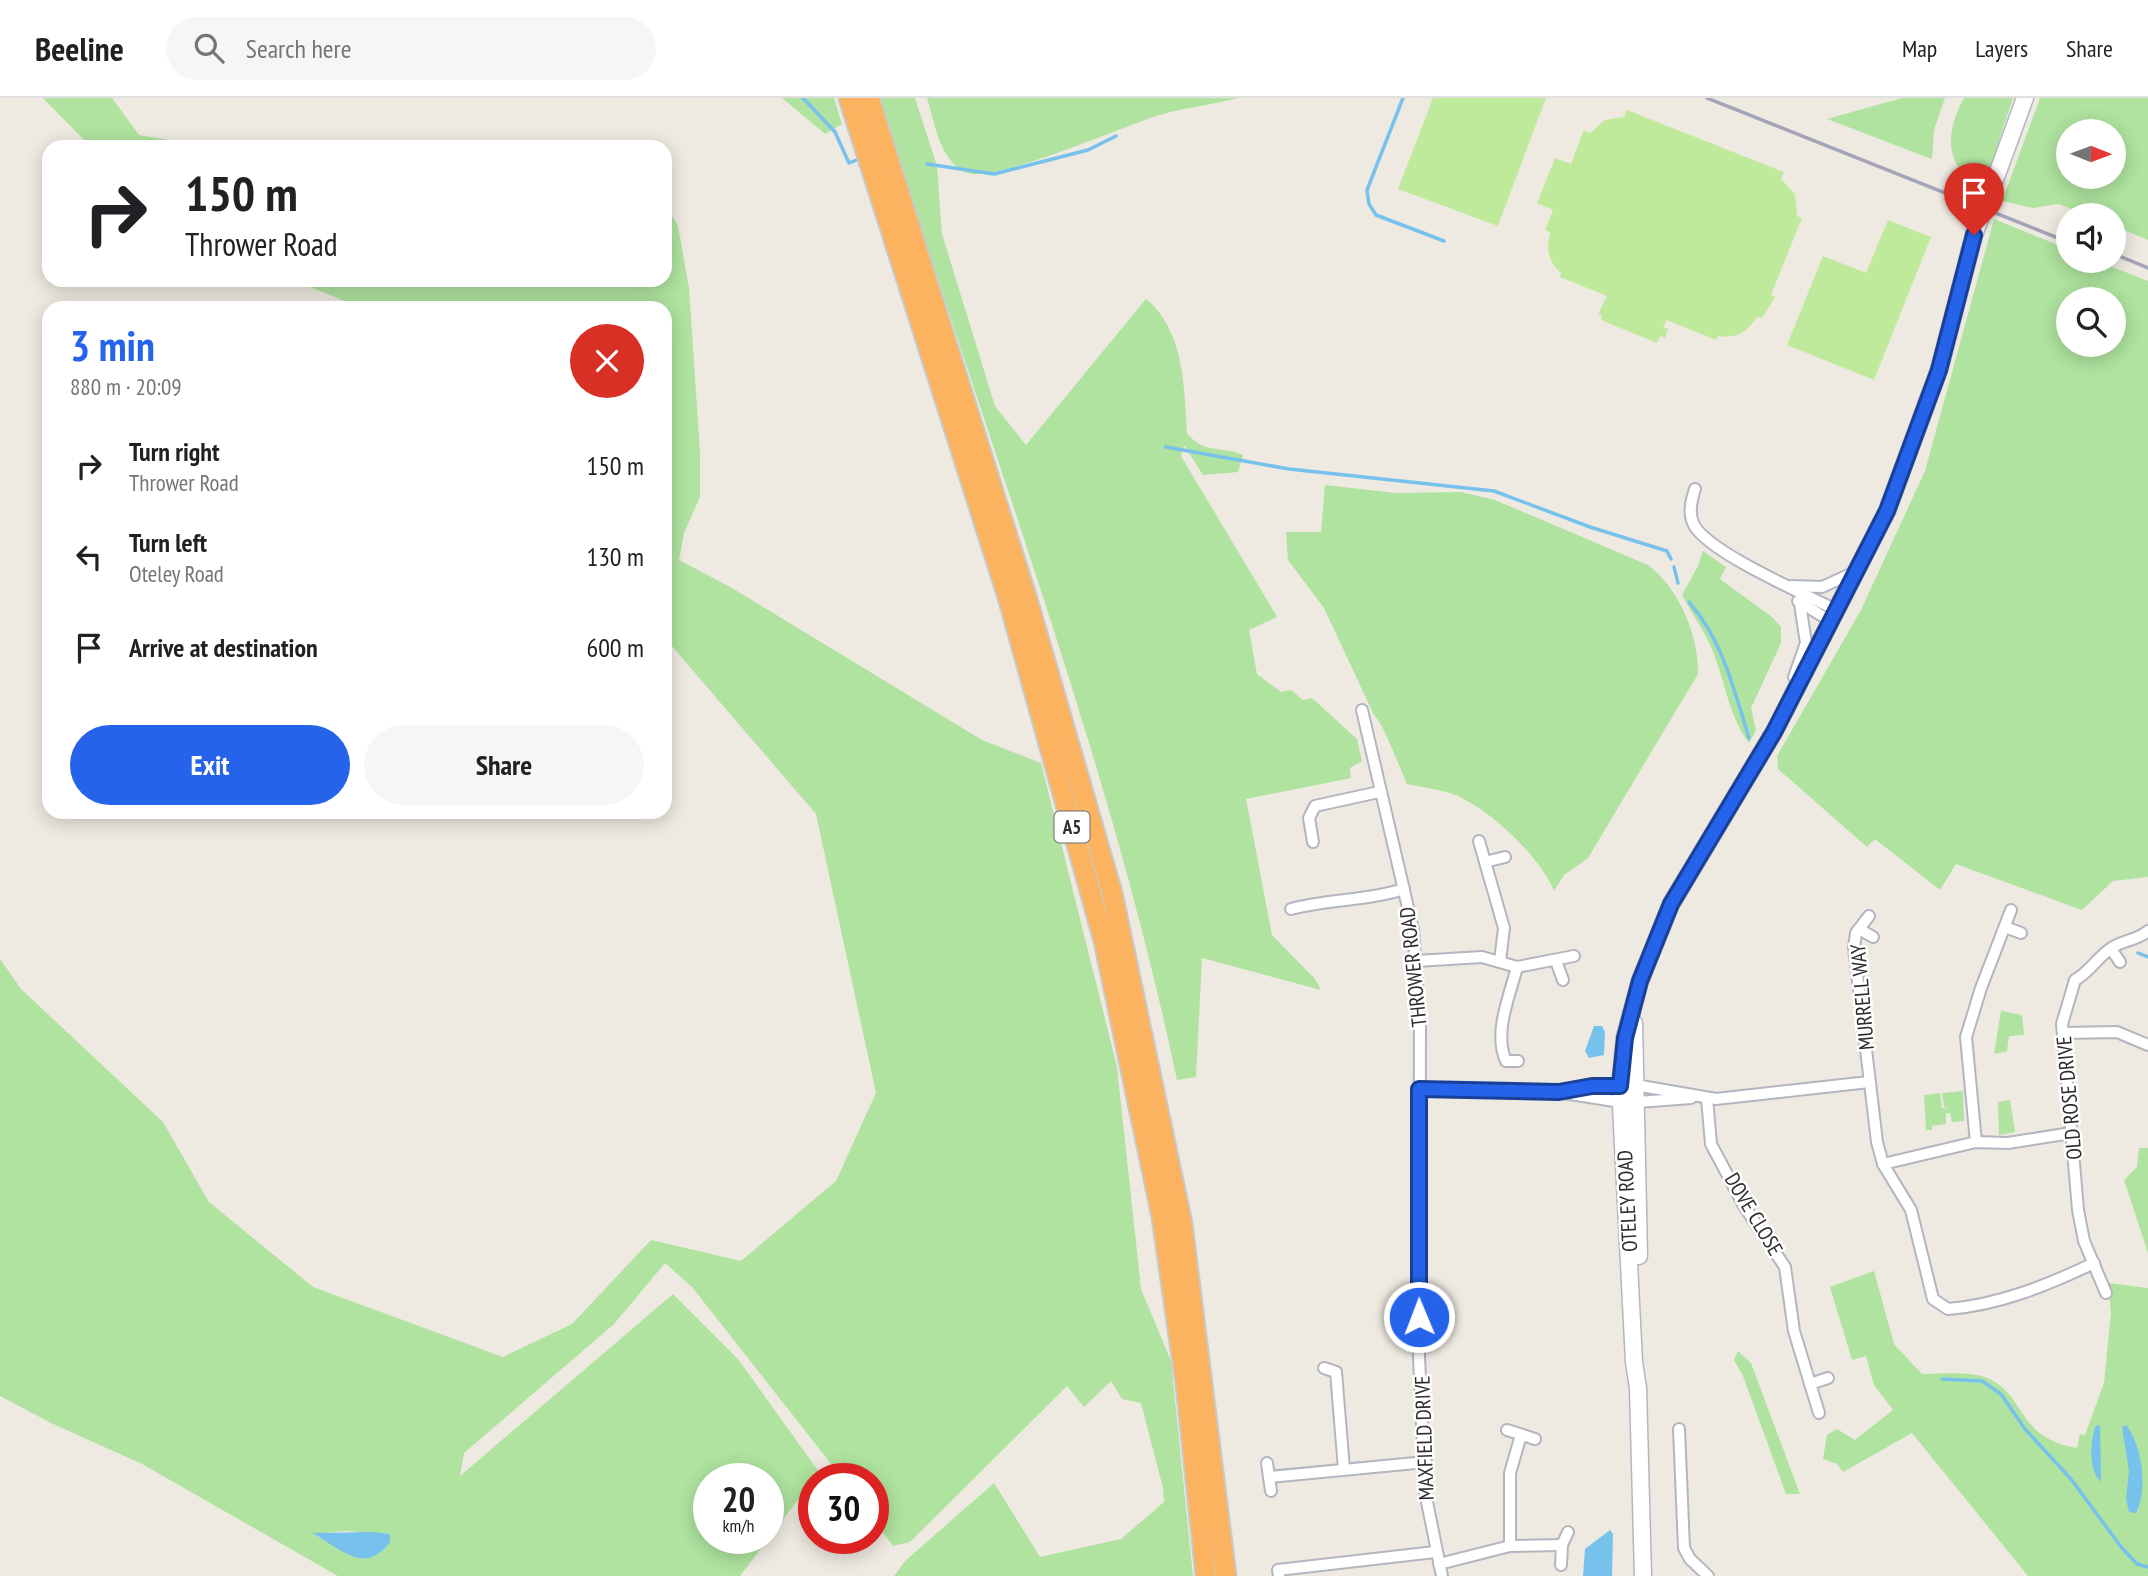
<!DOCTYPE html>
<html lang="en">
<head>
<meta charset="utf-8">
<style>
  :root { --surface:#fff; --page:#f6f6f6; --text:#202124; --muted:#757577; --line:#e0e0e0; --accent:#2563eb }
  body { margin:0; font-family:"PT Sans Narrow",sans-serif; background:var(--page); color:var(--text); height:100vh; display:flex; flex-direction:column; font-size:26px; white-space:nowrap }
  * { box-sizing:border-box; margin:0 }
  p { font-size:23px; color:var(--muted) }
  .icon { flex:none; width:38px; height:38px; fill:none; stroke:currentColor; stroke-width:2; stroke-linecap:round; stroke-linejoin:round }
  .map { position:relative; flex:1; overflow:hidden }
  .details { position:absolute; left:42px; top:203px; width:630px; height:518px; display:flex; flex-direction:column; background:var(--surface); border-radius:21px; box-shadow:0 4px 18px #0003 }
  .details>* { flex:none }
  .guide { position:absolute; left:42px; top:42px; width:630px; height:147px; border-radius:21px; box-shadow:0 4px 18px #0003; background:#fff; color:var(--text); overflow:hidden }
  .needle { width:46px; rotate:91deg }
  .controls { position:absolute; left:2056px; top:21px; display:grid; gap:14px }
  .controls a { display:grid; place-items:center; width:70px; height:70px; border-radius:50%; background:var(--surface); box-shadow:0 4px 18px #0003; font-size:35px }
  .speed { position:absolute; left:693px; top:1365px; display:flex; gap:14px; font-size:35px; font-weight:700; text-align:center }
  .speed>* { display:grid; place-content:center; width:91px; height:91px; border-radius:50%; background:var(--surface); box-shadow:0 4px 18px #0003; line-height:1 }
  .speed small { font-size:18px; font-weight:400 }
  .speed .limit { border:10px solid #d22; background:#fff; color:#111 }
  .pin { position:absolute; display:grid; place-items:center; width:60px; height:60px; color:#fff; margin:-72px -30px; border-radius:50% 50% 50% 0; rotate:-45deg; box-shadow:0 0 7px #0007 }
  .pin .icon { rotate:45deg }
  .me { position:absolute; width:77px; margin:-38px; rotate:359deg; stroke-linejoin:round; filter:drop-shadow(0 0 5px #0008) }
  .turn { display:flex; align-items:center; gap:24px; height:147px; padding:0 28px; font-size:32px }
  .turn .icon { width:91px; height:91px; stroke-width:2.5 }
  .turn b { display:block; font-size:49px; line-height:60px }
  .round { display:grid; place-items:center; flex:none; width:74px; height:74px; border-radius:37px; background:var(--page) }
  .head { display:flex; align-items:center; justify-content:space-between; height:119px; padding:0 28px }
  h1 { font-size:42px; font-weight:800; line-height:52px; color:var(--accent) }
  .action { display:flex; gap:14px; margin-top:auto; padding:14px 28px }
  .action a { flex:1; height:80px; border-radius:42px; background:var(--accent); color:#fff; font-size:28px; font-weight:800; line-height:80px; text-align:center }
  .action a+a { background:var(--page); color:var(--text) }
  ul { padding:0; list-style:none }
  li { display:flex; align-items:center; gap:21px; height:91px; padding:0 28px }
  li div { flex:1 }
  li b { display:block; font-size:26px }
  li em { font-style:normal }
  header { display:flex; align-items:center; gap:42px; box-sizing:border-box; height:98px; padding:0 35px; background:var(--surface); border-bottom:2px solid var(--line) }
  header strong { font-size:33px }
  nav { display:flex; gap:38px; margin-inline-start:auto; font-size:24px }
  .search { width:490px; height:63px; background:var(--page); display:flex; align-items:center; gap:18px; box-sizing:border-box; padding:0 24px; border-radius:38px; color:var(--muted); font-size:26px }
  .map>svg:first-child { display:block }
  .green { fill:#afe39f; fill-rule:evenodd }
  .pitch { fill:#c0ea9b }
  .water { fill:#77c1ed }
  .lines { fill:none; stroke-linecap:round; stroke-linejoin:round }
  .stream { stroke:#77c1ed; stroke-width:3.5 }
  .street-casing { stroke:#b4b5c0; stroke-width:14 }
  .secondary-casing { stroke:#b4b5c0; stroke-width:19 }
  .highway-casing { stroke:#c9c9c9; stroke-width:23 }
  .street { stroke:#fff; stroke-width:10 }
  .secondary { stroke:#fff; stroke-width:16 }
  .highway { stroke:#fbb35f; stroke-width:19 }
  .rail { stroke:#a3a4b7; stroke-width:3.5 }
  .secondary-bridge-casing { stroke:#b4b5c0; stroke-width:19; stroke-linecap:butt }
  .secondary-bridge { stroke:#fff; stroke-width:16 }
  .route-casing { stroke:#184099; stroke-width:18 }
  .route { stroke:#2563eb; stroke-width:12 }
  .labels { text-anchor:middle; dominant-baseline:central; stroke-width:5; stroke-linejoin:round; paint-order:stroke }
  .shield { fill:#fff; stroke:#6d6d6d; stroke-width:2 }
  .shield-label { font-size:19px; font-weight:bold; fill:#2e2e2e }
  .street-label { font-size:21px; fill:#2e2e2e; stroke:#fff }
</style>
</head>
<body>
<header>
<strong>Beeline</strong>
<div class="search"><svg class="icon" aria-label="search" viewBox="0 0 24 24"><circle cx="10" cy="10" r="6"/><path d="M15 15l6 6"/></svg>Search here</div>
<nav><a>Map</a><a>Layers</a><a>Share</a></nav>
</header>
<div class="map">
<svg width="2148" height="1478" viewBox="0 0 2148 1478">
  <rect width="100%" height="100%" fill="#eeeae1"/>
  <!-- green -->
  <g class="green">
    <path d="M43,0H112L139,37L210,49H91Z"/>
    <path d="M782,0H834L842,26L825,36Z"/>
    <path d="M881,0H915L937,68L942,136L995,308L1026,347L1146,201C1185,233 1184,290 1187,336C1207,357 1219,347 1243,357L1238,374L1203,377L1184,347L1181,358L1277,519L1249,532L1257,576L1281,594L1291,592L1303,602L1312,600L1357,641L1362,663L1350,670L1351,680L1246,701L1272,837L1315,881L1321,892L1202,860L1196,979L1177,982C1107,647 979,327 881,0Z"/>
    <path d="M927,0H1237C1213,7 1188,9 1163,16C1129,25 991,88 965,74C939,61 935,25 927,0Z"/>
    <path d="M1902,0H1945L1934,32L1932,61L1827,21Z"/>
    <path d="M1964,0H2013L1984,88C1943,73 1945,33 1964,0Z"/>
    <path d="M2040,0H2148V142L2114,128V117H2087L2059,106L2033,110L2002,103ZM2068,33H2114V79H2068Z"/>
    <path d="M665,105L678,128L689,190L700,354V399L684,435L679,462L732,490L982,642L1041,665L1117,969L1141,1191L1171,1263L1193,1478H894L906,1462L994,1385L1040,1459L1121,1441L1164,1404L1163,1390L1141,1305L1122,1301L1111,1283L1084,1309L1067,1288L910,1444L893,1448L873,1421V1381H843L692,1189L665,1165L614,1226L464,1355L460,1378L673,1196L738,1261L819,1374L740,1478H338L142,1366L51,1325L0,1298V861L21,891L163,1024L209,1104L313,1189L503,1259L572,1226L651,1142L741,1163L836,1083L876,995L816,716L665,540V210H362L293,182H665ZM709,1381H768V1440H709ZM345,1433L389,1436L329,1445L313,1436Z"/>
    <path d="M1994,121L2068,151V163H2097L2148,183V779L2113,783L2082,812L1956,766L1940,792L1875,741L1867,749L1778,671L1777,658L1861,512L1925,373ZM2068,201H2114V247H2068Z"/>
    <path d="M1325,387L1395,395L1461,394L1495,402L1648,467C1679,490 1699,538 1698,576L1588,760L1564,777L1554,793C1540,758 1486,707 1450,695C1436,691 1421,689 1407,686C1400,671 1383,624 1374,617L1324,510L1288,462L1286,434H1321Z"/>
    <path d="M1703,453L1726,469L1720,481L1772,519L1781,529V545L1751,610L1756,632L1749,645C1728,617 1725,581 1711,549C1703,531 1691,514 1682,497L1698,468Z"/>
    <path d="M2001,913L2022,917L2024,937L2009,938L2007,953L1994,956Z"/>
    <path d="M1963,993L1964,1023L1952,1024L1950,1015H1946V1026L1932,1028V1032H1926L1924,997L1940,995L1942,1010L1951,1009H1944L1942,995Z"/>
    <path d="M2010,1002L2015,1034L1999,1037L1998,1004Z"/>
    <path d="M2139,1050H2148V1155L2124,1082L2137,1069Z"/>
    <path d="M1874,1173L1894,1246L1922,1276C1942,1276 1969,1273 1987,1280C2026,1296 2016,1340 2077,1350L2080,1336L2085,1337L2104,1285L2111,1215L2108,1185L2148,1190V1478H2028L1912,1335L1843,1374L1837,1366L1823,1361L1827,1337L1837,1331L1855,1342L1893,1312L1874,1287L1866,1258L1852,1262L1830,1189Z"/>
    <path d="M1738,1253L1751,1265L1800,1396H1786L1743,1278L1734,1262Z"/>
  </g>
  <!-- pitch -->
  <g class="pitch">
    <path d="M1433,0H1546L1498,128L1398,91Z"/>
    <path d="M1627,12L1784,74L1781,81L1795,96L1797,118L1802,120L1771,197L1775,199L1762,220L1757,219C1747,234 1737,241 1718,238L1716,242L1667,222L1663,229L1668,231L1665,240L1660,238L1657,245L1601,222L1602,218L1598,216L1607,198L1560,179L1561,175C1548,163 1546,152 1550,134L1545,132L1553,112L1537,105L1555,60L1571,66L1584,32L1590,35L1605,22L1624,19Z"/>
    <path d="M1888,122L1931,139L1874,282L1787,247L1823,158L1866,175Z"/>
  </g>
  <!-- water -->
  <g class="water">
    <path d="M1594,928H1602L1605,934L1604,957L1589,960L1585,953Z"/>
    <path d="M2096,1327L2100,1328L2101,1384C2088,1372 2090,1343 2096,1327Z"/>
    <path d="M2126,1327C2143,1349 2148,1393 2136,1415L2129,1414L2126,1401L2129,1373L2122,1329Z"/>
    <path d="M1610,1432L1613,1436L1612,1478H1583L1585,1451Z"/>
    <path d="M372,1434L390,1436V1444C365,1478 341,1451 312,1435Z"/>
  </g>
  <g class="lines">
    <!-- stream -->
    <g class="stream">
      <path d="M803,0L835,34L849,65L859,61"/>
      <path d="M1403,0L1367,92L1369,106L1376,117L1444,143"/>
      <path d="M927,66L994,76L1088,52L1116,38"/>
      <path d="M1166,349L1289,371L1494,393L1590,429L1667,453L1671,461"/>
      <path d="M1674,469L1678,485"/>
      <path d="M1689,504C1723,543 1734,592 1749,640"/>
      <path d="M2138,855L2148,859"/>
      <path d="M1942,1281L1982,1283L2001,1296L2025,1331L2071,1381L2122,1450L2137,1466L2148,1469"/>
    </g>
    <!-- street casing -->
    <g class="street-casing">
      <g id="street">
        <path d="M1695,391C1691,403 1688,416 1694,427C1709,455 1807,497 1838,513"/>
        <path d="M1791,488L1822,489L1855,474"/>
        <path d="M1798,503L1832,524"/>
        <path d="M1794,579L1806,545L1800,506"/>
        <path d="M1362,612L1413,831L1420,927L1419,1258L1425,1394L1442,1478"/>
        <path d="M1479,743L1504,830L1500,863"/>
        <path d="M1313,744L1309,720L1315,708L1379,694"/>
        <path d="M1485,764L1505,759"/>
        <path d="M1291,811C1329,801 1367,803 1404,791"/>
        <path d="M1869,818L1856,835L1854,850L1877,1044L1883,1066L1911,1112L1933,1201L1948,1211C1999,1207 2048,1187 2094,1165"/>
        <path d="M2005,829L2021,835"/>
        <path d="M1859,831L1873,839"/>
        <path d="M2111,851L2120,864"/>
        <path d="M1416,863L1482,859L1517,869L1574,858"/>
        <path d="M1556,863L1563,882"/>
        <path d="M1517,869C1510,897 1493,935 1506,963H1518"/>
        <path d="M2064,935L2117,934L2148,947"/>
        <path d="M1635,987L1716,1001L1869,984"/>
        <path d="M1419,991L1557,994L1621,1004"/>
        <path d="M1565,993L1593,988H1620"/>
        <path d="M1707,1000L1711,1046L1744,1108L1785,1169L1794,1233L1819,1315"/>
        <path d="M1638,1004L1691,1000"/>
        <path d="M1976,1044L1966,939L1981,890L2011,812"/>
        <path d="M1883,1066L1976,1044L2008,1045L2071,1035"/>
        <path d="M2106,1195L2084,1143L2078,1112L2062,926L2075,882C2090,874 2098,858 2113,849C2125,842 2137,842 2148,833"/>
        <path d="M1324,1270L1336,1274L1344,1371"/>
        <path d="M1810,1286L1828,1280"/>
        <path d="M1679,1331L1684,1450L1690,1461L1708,1478"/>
        <path d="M1507,1332L1535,1341"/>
        <path d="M1267,1365L1271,1393"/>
        <path d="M1269,1379L1426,1364"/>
        <path d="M1510,1448V1375L1521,1337"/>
        <path d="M1439,1466L1510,1448L1562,1447"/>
        <path d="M1561,1467L1562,1447L1568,1434"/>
        <path d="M1279,1478L1278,1472L1435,1454"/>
      </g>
    </g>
    <!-- secondary casing -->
    <g class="secondary-casing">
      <g id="secondary">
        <path d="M1999,71L2025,0"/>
        <path d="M1634,925L1639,1158"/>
        <path d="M1643,1478L1638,1290L1634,1264L1620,988L1625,939L1640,883L1671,806L1774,634L1887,413L1939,272L1974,137"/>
      </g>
    </g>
    <!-- highway casing -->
    <g class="highway-casing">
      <g id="highway">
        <path d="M849,0L1008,499L1104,843L1162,1119L1186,1287L1206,1478"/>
        <path d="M869,0L1026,498L1112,795L1182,1126L1226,1478"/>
      </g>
    </g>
    <!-- street -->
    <use href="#street" class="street"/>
    <!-- secondary -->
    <use href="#secondary" class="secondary"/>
    <!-- highway -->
    <use href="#highway" class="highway"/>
    <!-- rail -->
    <g class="rail">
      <path d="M1707,0L2068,144"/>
      <path d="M2114,156L2148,170"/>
    </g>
    <!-- secondary-bridge casing -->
    <g class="secondary-bridge-casing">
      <path id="secondary-bridge" d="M1974,137L1999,71"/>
    </g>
    <!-- secondary-bridge -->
    <use href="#secondary-bridge" class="secondary-bridge"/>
  </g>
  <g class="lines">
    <!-- route casing -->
    <g class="route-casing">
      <path id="route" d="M1419,1219V991L1559,994L1592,988H1620L1625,940L1640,883L1671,806L1774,634L1887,413L1939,272L1974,137"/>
    </g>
    <!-- route -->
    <use href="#route" class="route"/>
  </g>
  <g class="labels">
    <!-- shield labels -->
    <rect class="shield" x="1054.5" y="713.5" width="35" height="31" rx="5"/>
    <g class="shield-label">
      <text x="1072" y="729">A5</text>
    </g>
    <!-- street labels -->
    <g class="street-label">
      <text transform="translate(1413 869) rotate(-96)">THROWER ROAD</text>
      <text transform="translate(1862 899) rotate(-95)">MURRELL WAY</text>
      <text transform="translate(2069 1000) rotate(-95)">OLD ROSE DRIVE</text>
      <text transform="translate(1627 1103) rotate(-93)">OTELEY ROAD</text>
      <text transform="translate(1754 1116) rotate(59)">DOVE CLOSE</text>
      <text transform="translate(1424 1340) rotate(-92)">MAXFIELD DRIVE</text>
    </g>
  </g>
</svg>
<div class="controls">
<a><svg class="needle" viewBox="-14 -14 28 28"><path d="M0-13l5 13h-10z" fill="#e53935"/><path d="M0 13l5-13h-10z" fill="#757577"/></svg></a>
<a><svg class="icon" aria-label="sound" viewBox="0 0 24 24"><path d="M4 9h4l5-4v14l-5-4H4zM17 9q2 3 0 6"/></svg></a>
<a><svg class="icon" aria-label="search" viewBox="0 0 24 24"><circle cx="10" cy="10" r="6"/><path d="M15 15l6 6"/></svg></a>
</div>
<div class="speed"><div>20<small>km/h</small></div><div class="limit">30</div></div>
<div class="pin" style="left:1974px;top:137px;background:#d93025"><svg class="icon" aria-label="arrive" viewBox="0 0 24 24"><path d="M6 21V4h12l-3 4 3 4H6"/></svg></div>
<svg class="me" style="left:1419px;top:1219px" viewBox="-20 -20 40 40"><circle r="17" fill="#2563eb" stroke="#fff" stroke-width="3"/><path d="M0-11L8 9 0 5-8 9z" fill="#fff"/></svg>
<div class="guide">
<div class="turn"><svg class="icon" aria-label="right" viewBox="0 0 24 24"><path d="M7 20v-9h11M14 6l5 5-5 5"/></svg><div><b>150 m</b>Thrower Road</div></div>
</div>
<section class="details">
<div class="head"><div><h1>3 min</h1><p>880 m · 20:09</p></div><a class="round" style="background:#d93025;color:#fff"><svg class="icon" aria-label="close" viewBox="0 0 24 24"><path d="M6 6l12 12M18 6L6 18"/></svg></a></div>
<ul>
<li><svg class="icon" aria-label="right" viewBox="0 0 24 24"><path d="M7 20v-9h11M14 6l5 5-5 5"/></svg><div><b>Turn right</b><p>Thrower Road</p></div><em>150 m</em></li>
<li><svg class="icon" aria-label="left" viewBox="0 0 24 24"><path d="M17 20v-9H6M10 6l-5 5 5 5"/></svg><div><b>Turn left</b><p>Oteley Road</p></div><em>130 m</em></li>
<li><svg class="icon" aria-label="arrive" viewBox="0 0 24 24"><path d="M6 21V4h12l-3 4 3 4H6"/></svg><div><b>Arrive at destination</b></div><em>600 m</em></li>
</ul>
<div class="action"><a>Exit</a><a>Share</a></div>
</section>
</div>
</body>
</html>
